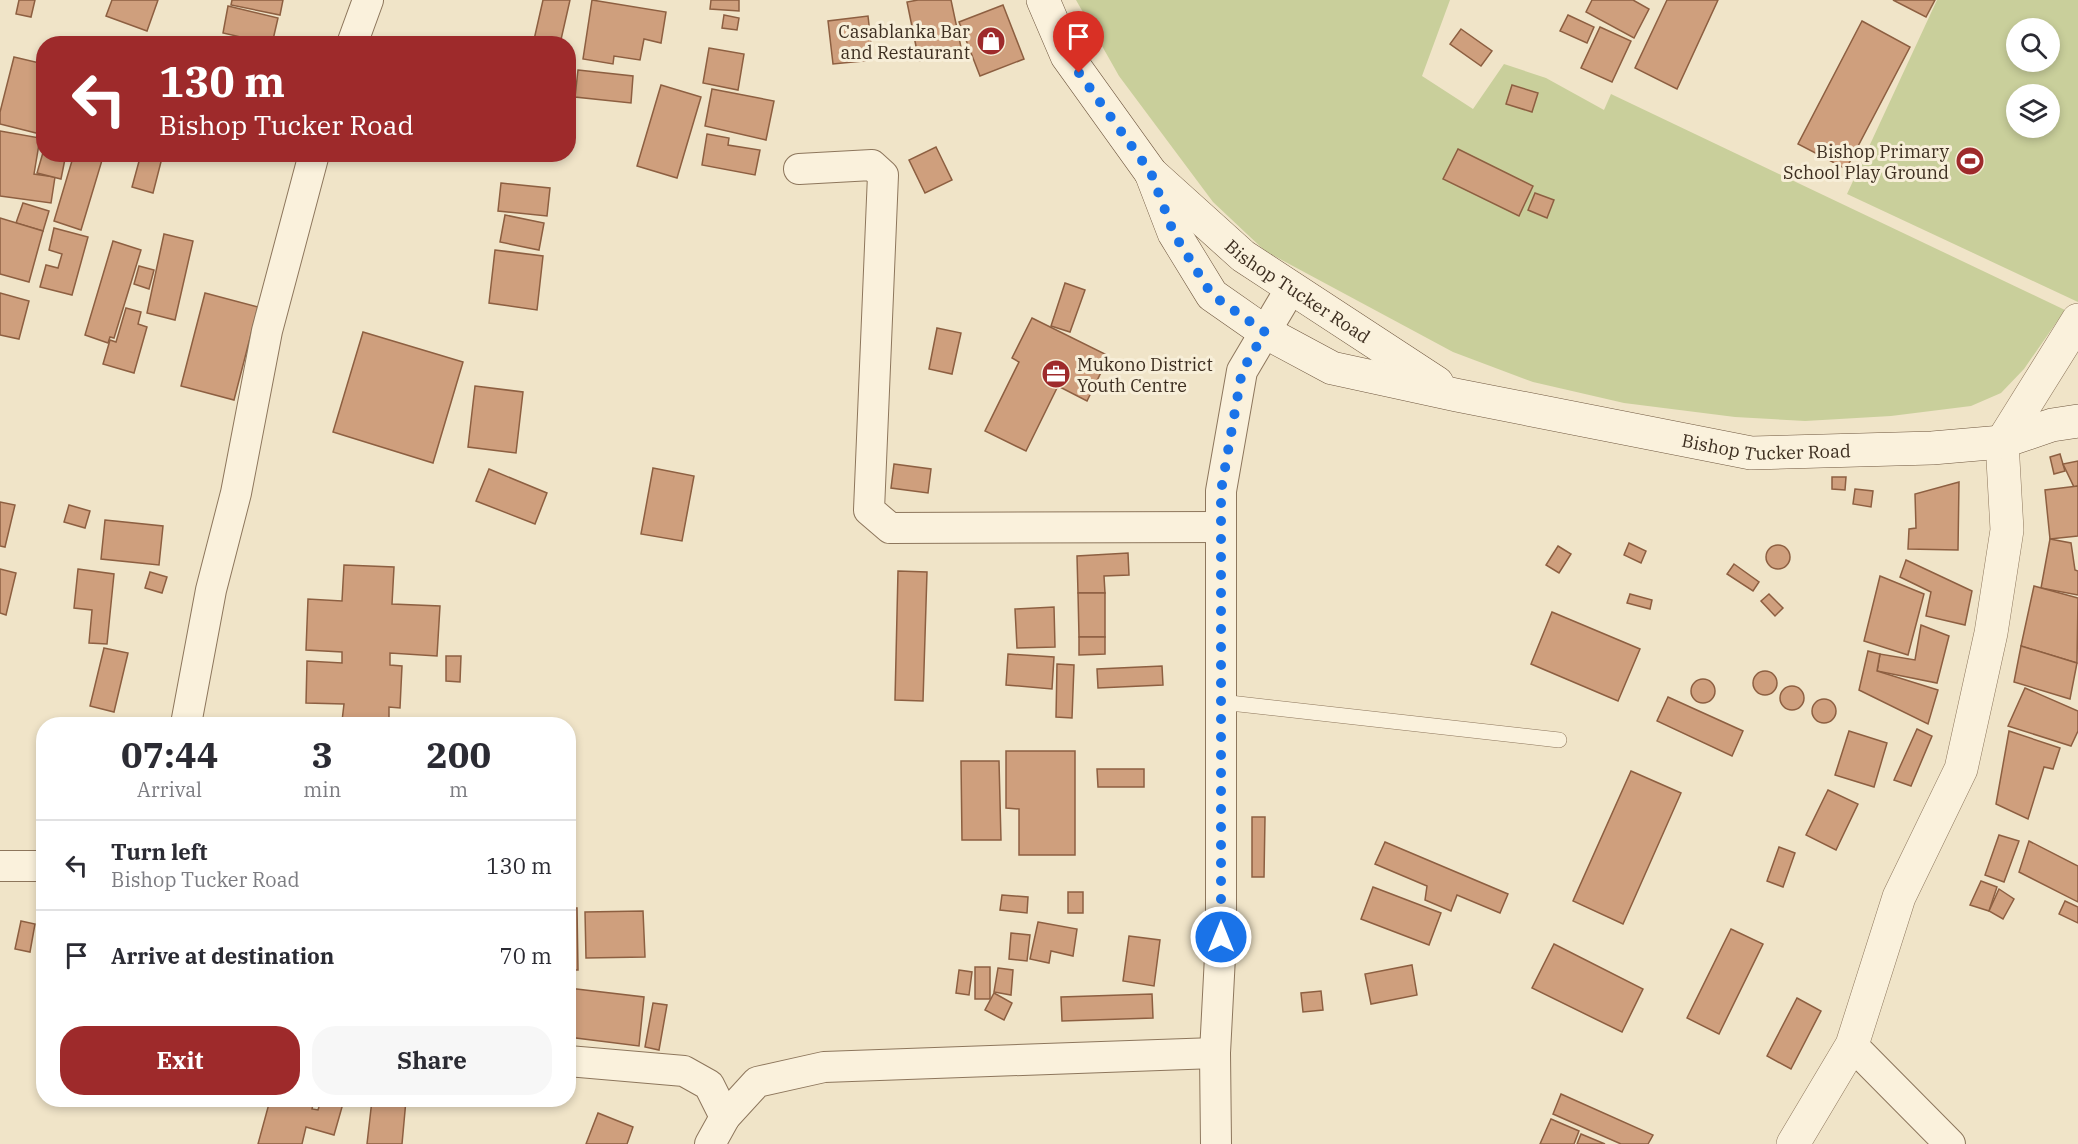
<!DOCTYPE html>
<html lang="en">
<head>
<meta charset="utf-8">
<style>
  :root { --surface:#fff; --page:#f7f7f7; --text:#2b2b33; --muted:#7c7c81; --line:#e1e1e2; --accent:#9e2a2b }
  body { margin:0; font-family:"IBM Plex Serif",serif; background:var(--page); color:var(--text); height:100vh; display:flex; flex-direction:column; font-size:22px; white-space:nowrap }
  * { box-sizing:border-box; margin:0 }
  p { font-size:20px; color:var(--muted) }
  .icon { flex:none; width:33px; height:33px; fill:none; stroke:currentColor; stroke-width:2; stroke-linecap:round; stroke-linejoin:round }
  .map { position:relative; flex:1; overflow:hidden }
  .side { position:absolute; left:36px; top:717px; width:540px; height:390px; display:flex; flex-direction:column; background:var(--surface); border-radius:24px; box-shadow:0 3px 9px #0003 }
  .side>* { flex:none }
  .hud { position:absolute; left:36px; top:36px; width:540px; height:126px; border-radius:24px; box-shadow:0 3px 9px #0003; background:#9e2a2b; color:#fff; overflow:hidden }
  .fabs { position:absolute; left:2006px; top:18px; display:grid; gap:12px }
  .fabs a { display:grid; place-items:center; width:54px; height:54px; border-radius:50%; background:var(--surface); box-shadow:0 3px 9px #0003; font-size:30px }
  .pin { position:absolute; display:grid; place-items:center; width:51px; height:51px; color:#fff; margin:-62px -26px; border-radius:50% 50% 50% 0; rotate:-45deg; box-shadow:0 0 6px #0007 }
  .pin .icon { rotate:45deg }
  .me { position:absolute; width:66px; margin:-33px; rotate:0deg; stroke-linejoin:round; filter:drop-shadow(0 0 4px #0008) }
  .turn { display:flex; align-items:center; gap:21px; height:126px; padding:0 24px; font-size:27px }
  .turn .icon { width:78px; height:78px; stroke-width:2.5 }
  .turn b { display:block; font-size:42px; line-height:51px }
  .eta { display:flex; justify-content:space-evenly; align-items:center; height:102px; text-align:center }
  .eta b { font-size:36px; font-weight:800; line-height:42px }
  .action { display:flex; gap:12px; margin-top:auto; padding:12px 24px }
  .action a { flex:1; height:69px; border-radius:24px; background:var(--accent); color:#fff; font-size:24px; font-weight:800; line-height:69px; text-align:center }
  .action a+a { background:var(--page); color:var(--text) }
  ul { padding:0; list-style:none }
  li { display:flex; align-items:center; gap:18px; height:90px; padding:0 24px; border-top:2px solid var(--line) }
  li div { flex:1 }
  li b { display:block; font-size:22px }
  li em { font-style:normal }
  .map>svg:first-child { display:block }
  .green { fill:#c9cf9b; fill-rule:evenodd }
  .building { fill:#cf9f7d; stroke:#8d5f41; stroke-width:1.5 }
  .lines { fill:none; stroke-linecap:round; stroke-linejoin:round }
  .service-casing { stroke:#8d765c; stroke-width:16 }
  .minor-casing { stroke:#8d765c; stroke-width:32 }
  .tertiary-casing { stroke:#8d765c; stroke-width:34 }
  .secondary-casing { stroke:#6f573f; stroke-width:34 }
  .service { stroke:#faf1dc; stroke-width:15 }
  .minor { stroke:#faf1dc; stroke-width:30 }
  .tertiary { stroke:#faf1dc; stroke-width:33 }
  .secondary { stroke:#faf1dc; stroke-width:33 }
  .route { stroke:#1a73e8; stroke-width:10; stroke-dasharray:0 18 }
  .labels { text-anchor:middle; dominant-baseline:central; stroke-width:6; stroke-linejoin:round; paint-order:stroke }
  .poi-label { font-size:18px; fill:#3d2e20; stroke:#f7eed8; text-anchor:end }
  .street-label { font-size:18px; fill:#3d2e20; stroke:#f7eed8 }
</style>
</head>
<body>
<div class="map">
<svg width="2078" height="1144" viewBox="0 0 2078 1144">
  <rect width="100%" height="100%" fill="#f0e4c8"/>
  <!-- green -->
  <g class="green">
    <path d="M1076,0H1450L1422,76L1473,109L1504,64L1546,78L1604,110L1611,94L2065,310L2024,369L2001,393L1971,406L1891,416L1805,421L1735,417L1624,403L1533,382L1453,352L1265,251L1213,202L1119,76Z"/>
    <path d="M1937,0H2078V302L1847,194ZM2016,28H2049V62H2016ZM2016,94H2049V128H2016Z"/>
  </g>
  <!-- building -->
  <g class="building">
    <path d="M19,0H35L31,17L16,14Z"/>
    <path d="M112,0H158L147,31L106,16Z"/>
    <path d="M232,0H283L280,15L231,5Z"/>
    <path d="M543,0H570L560,44H533Z"/>
    <path d="M592,0L666,12L661,43L644,39L640,60L614,56L613,64L583,59Z"/>
    <path d="M711,0H739V11L710,9Z"/>
    <path d="M918,0H951L962,52L919,61L907,2Z"/>
    <path d="M1592,0H1633L1649,9L1634,38L1586,12Z"/>
    <path d="M1667,0H1718L1677,89L1635,68Z"/>
    <path d="M1893,0H1935L1926,17Z"/>
    <path d="M1003,5L1024,59L980,76L959,22Z"/>
    <path d="M228,6L278,18L272,44L223,33Z"/>
    <path d="M724,15L739,18L737,30L722,28Z"/>
    <path d="M1568,15L1594,27L1587,43L1560,31Z"/>
    <path d="M868,16L873,60L833,64L828,21Z"/>
    <path d="M1862,21L1910,47L1846,169L1798,144Z"/>
    <path d="M1600,27L1631,41L1612,82L1581,68Z"/>
    <path d="M1461,29L1492,51L1481,66L1450,44Z"/>
    <path d="M220,38L250,44H219Z"/>
    <path d="M709,48L744,54L738,90L703,83Z"/>
    <path d="M14,57L44,64V135L0,124V112Z"/>
    <path d="M578,70L633,76L631,103L575,97Z"/>
    <path d="M661,85L701,97L677,178L637,166Z"/>
    <path d="M1512,85L1538,93L1532,112L1506,104Z"/>
    <path d="M712,89L774,101L766,140L705,126Z"/>
    <path d="M0,131L40,138L34,174L55,177L51,203L0,196Z"/>
    <path d="M707,134L729,138L728,145L760,150L755,175L702,165Z"/>
    <path d="M936,147L952,180L925,193L909,160Z"/>
    <path d="M44,149V154H66L61,179L37,173Z"/>
    <path d="M1458,149L1533,186L1519,216L1443,179Z"/>
    <path d="M74,154L103,157L81,230L54,221Z"/>
    <path d="M141,154H163L153,193L132,187Z"/>
    <path d="M501,183L550,188L547,216L498,211Z"/>
    <path d="M1535,193L1554,200L1547,218L1528,210Z"/>
    <path d="M23,203L49,211L43,231L16,223Z"/>
    <path d="M505,215L544,223L539,250L500,242Z"/>
    <path d="M0,218L43,231L29,282L0,274Z"/>
    <path d="M54,228L88,237L72,295L40,287L46,265L58,268L62,254L49,250Z"/>
    <path d="M164,234L193,241L175,320L147,313Z"/>
    <path d="M113,241L141,250L114,338L110,337L108,343L85,335Z"/>
    <path d="M495,250L543,256L537,310L489,303Z"/>
    <path d="M139,266L154,270L149,289L134,284Z"/>
    <path d="M1065,283L1085,290L1070,332L1051,326Z"/>
    <path d="M0,293L29,301L19,339L0,335Z"/>
    <path d="M205,293L258,307L234,400L181,386Z"/>
    <path d="M126,308L141,312L138,324L147,327L134,373L103,364L110,340L116,342Z"/>
    <path d="M1032,318L1109,356L1087,401L1058,386L1026,451L985,431L1019,362L1012,358Z"/>
    <path d="M937,328L961,333L952,374L929,369Z"/>
    <path d="M363,332L463,362L433,463L333,432Z"/>
    <path d="M475,386L523,392L516,453L468,447Z"/>
    <path d="M2060,454L2065,471L2054,474L2050,457Z"/>
    <path d="M2078,461V486L2074,487L2063,464Z"/>
    <path d="M894,464L931,469L928,493L891,488Z"/>
    <path d="M653,468L694,476L682,541L641,534Z"/>
    <path d="M489,469L547,493L535,524L476,501Z"/>
    <path d="M1832,477H1846L1845,490L1832,489Z"/>
    <path d="M1959,482L1958,550L1908,549L1909,529L1916,528L1915,494Z"/>
    <path d="M2078,486V536L2050,539L2045,490Z"/>
    <path d="M1855,489L1873,491L1871,507L1853,504Z"/>
    <path d="M0,502L15,505L5,547L0,546Z"/>
    <path d="M69,505L90,511L85,528L64,522Z"/>
    <path d="M105,520L163,526L159,565L101,559Z"/>
    <path d="M2050,539L2071,543L2075,570L2078,571V595L2041,588Z"/>
    <path d="M1629,543L1646,551L1641,563L1624,555Z"/>
    <circle cx="1778" cy="557" r="12"/>
    <path d="M1558,546L1571,554L1559,573L1546,565Z"/>
    <path d="M1128,553L1129,575L1104,576L1105,593H1078L1077,556Z"/>
    <path d="M1906,560L1972,591L1965,625L1926,616L1931,592L1900,577Z"/>
    <path d="M1734,564L1759,582L1753,591L1727,574Z"/>
    <path d="M344,565L394,567L392,604L440,606L437,656L390,653V665L402,666L400,708L389,707V723L342,721L344,704L306,703L307,661L342,663V652L306,650L308,599L342,601Z"/>
    <path d="M0,569L16,573L6,615L0,613Z"/>
    <path d="M78,569L114,574L107,644L89,643L92,610L74,608Z"/>
    <path d="M898,571L927,572L923,701L895,700Z"/>
    <path d="M150,572L167,577L162,593L145,588Z"/>
    <path d="M1880,576L1924,594L1908,655L1864,641Z"/>
    <path d="M2034,586L2078,598L2077,663L2021,646Z"/>
    <path d="M1078,593H1105V637H1079Z"/>
    <path d="M1630,594L1652,600L1650,609L1627,603Z"/>
    <path d="M1769,594L1783,608L1775,616L1761,601Z"/>
    <path d="M1054,607L1055,647L1017,648L1015,609Z"/>
    <path d="M1552,612L1640,649L1618,701L1531,664Z"/>
    <path d="M1921,625L1949,636L1937,683L1877,671L1880,654L1915,660Z"/>
    <path d="M1079,637H1105V654L1079,655Z"/>
    <path d="M2021,646L2077,663L2070,699L2014,682Z"/>
    <path d="M104,648L128,653L114,712L90,706Z"/>
    <path d="M1868,651L1880,654L1877,671L1938,690L1928,724L1859,690Z"/>
    <path d="M1008,654L1054,657L1052,689L1006,685Z"/>
    <path d="M446,656H461L460,682L446,681Z"/>
    <path d="M1057,664L1074,665L1072,718L1056,717Z"/>
    <path d="M1162,666L1163,685L1098,688L1097,669Z"/>
    <circle cx="1765" cy="683" r="12"/>
    <circle cx="1703" cy="691" r="12"/>
    <circle cx="1792" cy="698" r="12"/>
    <path d="M2025,688L2078,711V731L2071,746L2008,726Z"/>
    <path d="M1668,697L1743,731L1732,756L1657,721Z"/>
    <circle cx="1824" cy="711" r="12"/>
    <path d="M1917,729L1932,736L1911,786L1894,780Z"/>
    <path d="M1849,731L1887,743L1874,787L1835,775Z"/>
    <path d="M2009,731L2060,748L2053,769L2044,767L2028,819L1996,804Z"/>
    <path d="M1006,751H1075V855H1019V809L1006,808Z"/>
    <path d="M961,761H999L1001,840H962Z"/>
    <path d="M1097,769H1144V787H1098Z"/>
    <path d="M1631,771L1681,793L1623,924L1573,901Z"/>
    <path d="M1828,790L1858,804L1836,850L1806,835Z"/>
    <path d="M1252,817H1265L1264,877H1252Z"/>
    <path d="M1999,835L2019,841L2004,882L1985,875Z"/>
    <path d="M2029,841L2078,866V902L2019,872Z"/>
    <path d="M1385,842L1508,894L1500,913L1457,895L1451,911L1425,900L1427,886L1375,864Z"/>
    <path d="M1779,847L1795,853L1783,887L1767,881Z"/>
    <path d="M1981,881L1997,887L1989,911L1970,905Z"/>
    <path d="M1373,887L1441,913L1429,945L1361,919Z"/>
    <path d="M1999,889L2014,899L2003,919L1989,911Z"/>
    <rect x="1068" y="892" width="15" height="21"/>
    <path d="M1002,895L1028,897L1027,913L1000,910Z"/>
    <path d="M2065,901L2078,907V923L2059,914Z"/>
    <path d="M568,908H577L578,970H568Z"/>
    <path d="M643,911L645,957L586,958L585,912Z"/>
    <path d="M21,921L35,924L30,952L15,949Z"/>
    <path d="M1038,922L1077,929L1073,956L1051,951L1049,963L1030,959Z"/>
    <path d="M1731,929L1763,944L1719,1034L1687,1018Z"/>
    <path d="M1011,933L1030,935L1027,961L1009,959Z"/>
    <path d="M1129,936L1160,940L1154,986L1123,981Z"/>
    <path d="M1554,944L1643,989L1622,1032L1532,988Z"/>
    <path d="M1412,965L1417,995L1371,1004L1365,974Z"/>
    <rect x="975" y="967" width="15" height="32"/>
    <path d="M998,968L1013,970L1011,995L994,992Z"/>
    <path d="M959,970L972,972L969,995L956,993Z"/>
    <path d="M568,988L644,997L639,1046L568,1037Z"/>
    <path d="M1321,991L1323,1010L1303,1012L1301,993Z"/>
    <path d="M994,993L1012,1003L1004,1020L985,1010Z"/>
    <path d="M1152,994L1153,1018L1062,1021L1061,997Z"/>
    <path d="M1797,998L1821,1011L1791,1069L1767,1056Z"/>
    <path d="M653,1003L667,1005L659,1050L645,1047Z"/>
    <path d="M1561,1094L1653,1135L1648,1144H1621L1553,1114Z"/>
    <path d="M270,1100H314L312,1109L318,1110L321,1100H344L334,1135L306,1127L302,1144H258Z"/>
    <path d="M372,1100H406L402,1144H367Z"/>
    <path d="M598,1113L633,1127L627,1144H586Z"/>
    <path d="M1551,1119L1579,1131L1574,1144H1540Z"/>
    <path d="M1581,1134L1605,1144H1577Z"/>
  </g>
  <g class="lines">
    <!-- service casing -->
    <g class="service-casing">
      <path id="service" d="M1221,702L1559,740"/>
    </g>
    <!-- minor casing -->
    <g class="minor-casing">
      <g id="minor">
        <path d="M352,44L368,0"/>
        <path d="M799,169L872,165L883,175L869,510L890,528L1221,527"/>
        <path d="M186,724L211,590L236,493L267,331L314,154"/>
        <path d="M0,866H44"/>
        <path d="M1852,1045L1950,1144"/>
        <path d="M568,1061L684,1071L709,1085L725,1117"/>
        <path d="M710,1144L725,1117L757,1082L824,1067L1215,1053"/>
        <path d="M1216,1144L1215,1053L1221,937V491L1242,371L1291,288"/>
      </g>
    </g>
    <!-- tertiary casing -->
    <g class="tertiary-casing">
      <path id="tertiary" d="M1793,1144L1852,1045L1899,897L1961,769L1991,633L2007,530L2002,442L2078,320"/>
    </g>
    <!-- secondary casing -->
    <g class="secondary-casing">
      <g id="secondary">
        <path id="s1" d="M1043,0L1067,56L1151,173L1243,256L1437,383"/>
        <path id="s2" d="M1151,173L1174,233L1212,295L1265,332L1332,368L1456,395L1751,453L1932,448L2002,442L2052,425L2078,421"/>
      </g>
    </g>
    <!-- service -->
    <use href="#service" class="service"/>
    <!-- minor -->
    <use href="#minor" class="minor"/>
    <!-- tertiary -->
    <use href="#tertiary" class="tertiary"/>
    <!-- secondary -->
    <use href="#secondary" class="secondary"/>
  </g>
  <g class="lines">
    <!-- route -->
    <path class="route" d="M1079,73L1151,173L1174,234L1212,295L1265,332L1242,371L1221,491V937"/>
  </g>
  <!-- icons -->
  <defs>
    <g id="shop-disc" transform="scale(1.5)"><circle r="9.5" fill="#9e2a2b" stroke="#f7eed8"/><path d="M-5-2.5h2.3a2.7 3.5 0 0 1 5.4 0H5L5.5 6h-11ZM-1.5-2.5h3a1.5 2.3 0 0 0-3 0Z" fill="#fff"/></g>
    <g id="stadium-disc" transform="scale(1.5)"><circle r="9.5" fill="#9e2a2b" stroke="#f7eed8"/><path d="M0-5a6.5 5 0 1 0 0 10a6.5 5 0 1 0 0-10ZM-3.5-1.8h7v3.6h-7Z" fill="#fff"/></g>
    <g id="office-disc" transform="scale(1.5)"><circle r="9.5" fill="#9e2a2b" stroke="#f7eed8"/><path d="M-6-3h4V-5.5h4V-3h4V5H-6ZM-1-4.5V-3h2v-1.5ZM-6 0V1H6V0Z" fill="#fff"/></g>
  </defs>
  <g fill-rule="evenodd">
    <use href="#shop-disc" x="991" y="41"/>
    <use href="#stadium-disc" x="1970" y="161"/>
    <use href="#office-disc" x="1056" y="374"/>
  </g>
  <g class="labels">
    <!-- poi labels -->
    <g class="poi-label">
      <text x="970" y="31">Casablanka Bar<tspan x="970" dy="21">and Restaurant</tspan></text>
      <text x="1949" y="151">Bishop Primary<tspan x="1949" dy="21">School Play Ground</tspan></text>
      <text x="1077" y="364" text-anchor="start">Mukono District<tspan x="1077" dy="21">Youth Centre</tspan></text>
    </g>
    <!-- street labels -->
    <g class="street-label">
      <text stroke="none"><textPath href="#s1" startOffset="394">Bishop Tucker Road</textPath></text>
      <text stroke="none"><textPath href="#s2" startOffset="720">Bishop Tucker Road</textPath></text>
    </g>
  </g>
</svg>
<div class="fabs">
<a><svg class="icon" aria-label="search" viewBox="0 0 24 24"><circle cx="10" cy="10" r="6"/><path d="M15 15l6 6"/></svg></a>
<a><svg class="icon" aria-label="layers" viewBox="0 0 24 24"><path d="M12 4l9 5-9 5-9-5zM3 14l9 5 9-5"/></svg></a>
</div>
<div class="pin" style="left:1079px;top:73px;background:#d93025"><svg class="icon" aria-label="arrive" viewBox="0 0 24 24"><path d="M6 21V4h12l-3 4 3 4H6"/></svg></div>
<svg class="me" style="left:1221px;top:937px" viewBox="-20 -20 40 40"><circle r="17" fill="#1a73e8" stroke="#fff" stroke-width="3"/><path d="M0-11L8 9 0 5-8 9z" fill="#fff"/></svg>
<div class="hud">
<div class="turn"><svg class="icon" aria-label="left" viewBox="0 0 24 24"><path d="M17 20v-9H6M10 6l-5 5 5 5"/></svg><div><b>130 m</b>Bishop Tucker Road</div></div>
</div>
<section class="side">
<div class="eta">
<div><b>07:44</b><p>Arrival</p></div>
<div><b>3</b><p>min</p></div>
<div><b>200</b><p>m</p></div>
</div>
<ul>
<li><svg class="icon" aria-label="left" viewBox="0 0 24 24"><path d="M17 20v-9H6M10 6l-5 5 5 5"/></svg><div><b>Turn left</b><p>Bishop Tucker Road</p></div><em>130 m</em></li>
<li><svg class="icon" aria-label="arrive" viewBox="0 0 24 24"><path d="M6 21V4h12l-3 4 3 4H6"/></svg><div><b>Arrive at destination</b></div><em>70 m</em></li>
</ul>
<div class="action"><a>Exit</a><a>Share</a></div>
</section>
</div>
</body>
</html>
